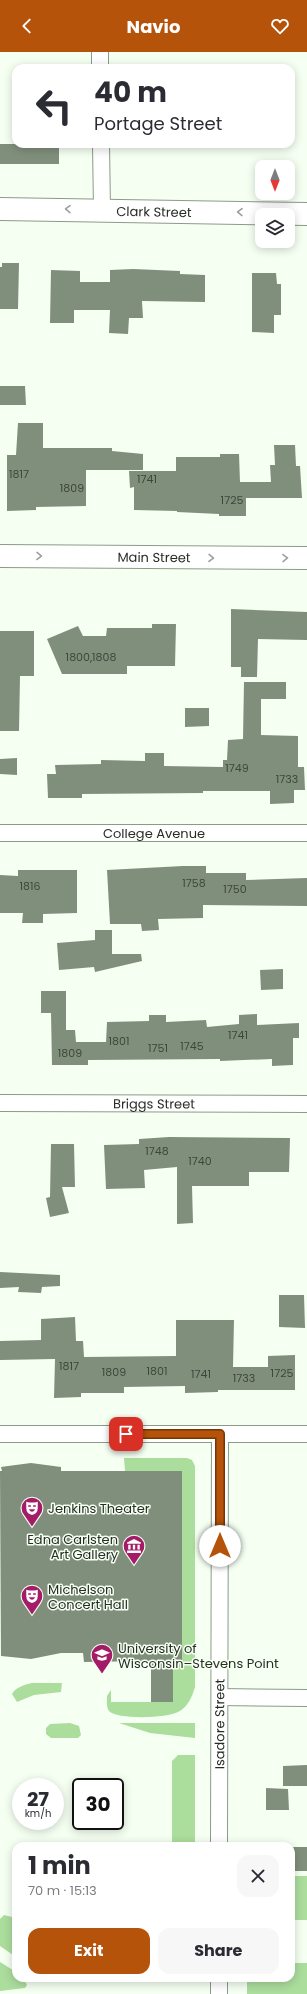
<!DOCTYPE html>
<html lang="en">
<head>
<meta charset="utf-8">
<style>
  :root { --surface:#fff; --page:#f7f7f7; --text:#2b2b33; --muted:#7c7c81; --accent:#b45309 }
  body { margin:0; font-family:Poppins,sans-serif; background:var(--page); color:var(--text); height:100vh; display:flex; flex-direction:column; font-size:15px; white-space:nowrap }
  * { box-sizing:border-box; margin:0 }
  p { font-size:13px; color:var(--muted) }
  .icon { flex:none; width:22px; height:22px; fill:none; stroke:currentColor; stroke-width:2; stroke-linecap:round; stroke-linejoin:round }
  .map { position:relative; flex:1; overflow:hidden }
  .panel { position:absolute; left:12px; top:1790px; width:283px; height:140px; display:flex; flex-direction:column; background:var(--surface); border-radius:12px; box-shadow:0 2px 10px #0003 }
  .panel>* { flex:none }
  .guide { position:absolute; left:12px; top:12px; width:283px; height:84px; border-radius:12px; box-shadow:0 2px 10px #0003; background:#fff; color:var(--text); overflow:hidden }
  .needle { width:26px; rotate:180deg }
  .controls { position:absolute; left:255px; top:108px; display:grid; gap:8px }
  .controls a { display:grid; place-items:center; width:40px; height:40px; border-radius:8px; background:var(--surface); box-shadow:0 2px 10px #0003; font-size:20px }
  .speed { position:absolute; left:12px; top:1726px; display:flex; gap:8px; font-size:20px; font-weight:700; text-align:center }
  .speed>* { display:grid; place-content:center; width:52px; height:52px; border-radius:50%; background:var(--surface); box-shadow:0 2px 10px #0003; line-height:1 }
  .speed small { font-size:10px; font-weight:400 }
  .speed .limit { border:2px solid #111; border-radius:6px; background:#fff; color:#111 }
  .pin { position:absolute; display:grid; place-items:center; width:34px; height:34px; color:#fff; margin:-17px; border-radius:8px; box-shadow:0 2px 6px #0006 }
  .me { position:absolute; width:44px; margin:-22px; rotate:0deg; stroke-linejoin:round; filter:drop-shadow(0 0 3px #0008) }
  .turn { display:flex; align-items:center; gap:14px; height:84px; padding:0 16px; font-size:18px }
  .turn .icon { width:52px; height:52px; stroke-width:2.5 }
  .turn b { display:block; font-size:28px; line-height:34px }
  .round { display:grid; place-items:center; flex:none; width:42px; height:42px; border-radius:12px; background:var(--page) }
  .headline { display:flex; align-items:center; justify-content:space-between; height:68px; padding:0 16px }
  h1 { font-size:24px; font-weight:700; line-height:30px }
  .cta { display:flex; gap:8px; margin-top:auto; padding:8px 16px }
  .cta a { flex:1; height:46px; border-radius:12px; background:var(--accent); color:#fff; font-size:16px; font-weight:700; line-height:46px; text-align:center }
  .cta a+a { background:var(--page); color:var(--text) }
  header { display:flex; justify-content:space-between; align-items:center; height:52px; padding:0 16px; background:var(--accent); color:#fff; font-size:18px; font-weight:700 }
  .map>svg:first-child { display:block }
  .green { fill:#abdd9d }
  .building { fill:#808f7c }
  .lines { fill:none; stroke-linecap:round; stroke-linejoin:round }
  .minor-casing { stroke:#8c9b88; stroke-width:18 }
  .primary-casing { stroke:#8c9b88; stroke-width:24 }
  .minor { stroke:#fff; stroke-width:16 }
  .primary { stroke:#fff; stroke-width:22 }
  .oneway { stroke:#9ea09d }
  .route-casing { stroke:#753606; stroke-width:10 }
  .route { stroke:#b45309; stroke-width:7 }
  .labels { text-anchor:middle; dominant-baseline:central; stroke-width:3; stroke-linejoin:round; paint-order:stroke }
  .number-label { font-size:11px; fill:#3d463b }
  .street-label { font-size:13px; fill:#272d25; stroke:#f5fff2 }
  .poi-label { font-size:13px; fill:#272d25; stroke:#f5fff2; text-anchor:start }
</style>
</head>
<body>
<header><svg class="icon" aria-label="back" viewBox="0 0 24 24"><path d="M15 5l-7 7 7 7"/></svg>Navio<svg class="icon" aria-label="heart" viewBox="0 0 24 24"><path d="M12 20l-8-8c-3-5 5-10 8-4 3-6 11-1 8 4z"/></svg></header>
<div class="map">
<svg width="307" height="1942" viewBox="0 0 307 1942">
  <rect width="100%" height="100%" fill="#f5fff2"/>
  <!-- green -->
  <g class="green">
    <path d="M124,1406H187L192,1408L195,1414V1635C192,1645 188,1655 178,1660C168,1666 117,1668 109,1659C106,1655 107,1648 107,1644L111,1638V1650H173V1609H182V1419H125Z"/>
    <path d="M32,1631H62L61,1640L34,1643L17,1650L12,1642C16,1635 24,1633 32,1631Z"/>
    <path d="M70,1671L79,1674L81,1683L78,1686H51L46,1682V1676L50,1672Z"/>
    <path d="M119,1671H195V1686L150,1681Z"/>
    <path d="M178,1703H195V1794H172V1709Z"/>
    <rect x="291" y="1824" width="16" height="44"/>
    <path d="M4,1863L12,1865L16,1870V1905L0,1894V1867Z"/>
    <path d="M0,1910L16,1920V1926H23L27,1933L25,1936L0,1939Z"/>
    <path d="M291,1911H307V1942H247V1926H291Z"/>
  </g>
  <!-- building -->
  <g class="building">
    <rect x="0" y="92" width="59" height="20"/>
    <path d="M2,211H19L18,257H0V215H2Z"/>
    <path d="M133,217L180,219V222L205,223V250L142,249L143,266H129L128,282L109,281L110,258H74V271H50L51,218L80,219V230H110V218Z"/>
    <path d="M252,221H276L277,232H281V263H274V281L252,280Z"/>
    <path d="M0,334H25L26,353H0Z"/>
    <path d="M18,371H43V396H112V399L143,402V418H86V454L36,455V458L7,459V403H16Z"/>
    <path d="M274,393H295L296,414H300L302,446H246V464H219V462L177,460V459L134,458V435L130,436L129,419H176V405H220V402H239L240,430H271L270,413H275Z"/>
    <path d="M231,557L307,560V588L258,587L257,625H241V615H231Z"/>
    <path d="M152,572H176L175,614H127V622H62L47,587L78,574L83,584H106L107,576H152Z"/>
    <path d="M0,579H34V624H20L19,679H0Z"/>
    <path d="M244,630H286V647H261V683L298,684V715H304L305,738H294V751L270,752V739H203V741L82,742V746H48L47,722H56L55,713L101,712V708L145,709V701H164V714L223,715V708H227L228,688L243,687Z"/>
    <path d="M185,656H209V674L185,675Z"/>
    <path d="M17,706V723L0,722V707Z"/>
    <path d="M183,814H206V821H246V828L307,826V854L203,853V866L158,867L159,878L142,879L141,872H110L107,818Z"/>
    <path d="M18,818H77V861L43,862V871H22L23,861H0V823L18,824Z"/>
    <path d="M95,878H112V902H141L142,909L95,920L94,915L59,918L57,891L95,888Z"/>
    <path d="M283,917V937L261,938L260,918Z"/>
    <path d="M41,939H66V978H75L76,990H106L107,970L149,969V963H166V970L206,968L207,975L239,972V963L257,962V973L299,971V986H293V1013L272,1014V1007L220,1009V1007L88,1008V1013H52L51,961H41Z"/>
    <path d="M169,1085L290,1086L289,1120H249V1134H192L193,1171L177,1172V1115L144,1118L145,1136L106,1137L104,1093L139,1092V1087Z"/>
    <path d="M51,1092H74L75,1135H62L69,1161L50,1165L46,1146L50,1145Z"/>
    <path d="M0,1220L60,1223V1234L42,1235L41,1241L18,1240L19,1235L0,1236Z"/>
    <path d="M279,1243H304L305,1276L279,1275Z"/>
    <path d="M75,1265L76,1289H83L84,1305L176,1304V1268H234L233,1315H268V1304L295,1303V1338H218V1340L185,1341V1334L124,1335V1341H81V1345L54,1346L55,1307L0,1308V1289L41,1288V1267Z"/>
    <path d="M31,1411L61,1415V1419H182V1609H173V1650H151V1609L84,1610L83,1601H61L31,1607L1,1604L0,1419H2L1,1415L8,1414Z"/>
    <path d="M307,1713V1734H283V1714Z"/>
    <path d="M266,1736L288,1737L289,1758H266Z"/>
    <rect x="291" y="1795" width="16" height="24"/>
  </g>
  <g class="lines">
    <!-- minor casing -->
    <g class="minor-casing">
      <g id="minor">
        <path d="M100,0V16"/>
        <path d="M101,92L102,158"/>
        <path id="s1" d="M0,781H307"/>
        <path id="s2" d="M0,1051L307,1052"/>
        <path d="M0,1382H307"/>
        <path d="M220,1645L307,1646"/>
        <path id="s3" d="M219,1794L220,1382"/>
        <path d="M219,1942V1926"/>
      </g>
    </g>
    <!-- primary casing -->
    <g class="primary-casing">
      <g id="primary">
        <path id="s4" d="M0,157L307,162"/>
        <path id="s5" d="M0,504L307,506"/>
      </g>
    </g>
    <!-- minor -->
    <use href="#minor" class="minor"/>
    <!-- primary -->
    <use href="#primary" class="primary"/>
  </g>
  <!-- one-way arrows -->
  <defs><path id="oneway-chevron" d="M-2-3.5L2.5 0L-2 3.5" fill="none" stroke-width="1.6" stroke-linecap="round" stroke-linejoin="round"/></defs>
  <g class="oneway">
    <use href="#oneway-chevron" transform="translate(68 157) rotate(-179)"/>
    <use href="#oneway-chevron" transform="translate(240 160) rotate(-179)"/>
    <use href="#oneway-chevron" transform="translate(39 504) rotate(1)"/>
    <use href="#oneway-chevron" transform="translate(211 506) rotate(1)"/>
    <use href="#oneway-chevron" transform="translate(285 506) rotate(-1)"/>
  </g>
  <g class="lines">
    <!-- route casing -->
    <g class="route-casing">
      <path id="route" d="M126,1382H220V1494"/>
    </g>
    <!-- route -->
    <use href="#route" class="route"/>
  </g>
  <!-- icons -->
  <defs>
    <g id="theatre-pin" transform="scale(1.15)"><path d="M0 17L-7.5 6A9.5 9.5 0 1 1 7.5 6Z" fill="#a41c67" stroke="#f5fff2"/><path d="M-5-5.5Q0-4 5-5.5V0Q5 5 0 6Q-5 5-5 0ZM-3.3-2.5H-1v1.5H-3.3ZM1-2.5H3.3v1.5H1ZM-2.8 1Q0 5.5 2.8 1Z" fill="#fff"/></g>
    <g id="museum-pin" transform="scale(1.15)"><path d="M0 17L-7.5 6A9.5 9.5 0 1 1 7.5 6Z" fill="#a41c67" stroke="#f5fff2"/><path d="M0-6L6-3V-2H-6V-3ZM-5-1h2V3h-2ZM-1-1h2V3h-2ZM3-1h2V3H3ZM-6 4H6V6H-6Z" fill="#fff"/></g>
    <g id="university-pin" transform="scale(1.15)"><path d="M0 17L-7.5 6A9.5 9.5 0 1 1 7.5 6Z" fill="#a41c67" stroke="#f5fff2"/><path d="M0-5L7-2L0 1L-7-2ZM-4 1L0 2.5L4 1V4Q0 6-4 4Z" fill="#fff"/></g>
  </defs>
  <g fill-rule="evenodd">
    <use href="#theatre-pin" x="32" y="1456"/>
    <use href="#museum-pin" x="134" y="1494"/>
    <use href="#theatre-pin" x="32" y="1544"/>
    <use href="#university-pin" x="102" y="1603"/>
  </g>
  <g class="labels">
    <!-- number labels -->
    <g class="number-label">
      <text x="19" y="422">1817</text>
      <text x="147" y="427">1741</text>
      <text x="72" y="436">1809</text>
      <text x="232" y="448">1725</text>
      <text x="91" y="605">1800,1808</text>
      <text x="237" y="716">1749</text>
      <text x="287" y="727">1733</text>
      <text x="194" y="831">1758</text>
      <text x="30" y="834">1816</text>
      <text x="235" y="837">1750</text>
      <text x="238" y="983">1741</text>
      <text x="119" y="989">1801</text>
      <text x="192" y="994">1745</text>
      <text x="158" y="996">1751</text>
      <text x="70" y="1001">1809</text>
      <text x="157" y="1099">1748</text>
      <text x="200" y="1109">1740</text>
      <text x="69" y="1314">1817</text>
      <text x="157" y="1319">1801</text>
      <text x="114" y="1320">1809</text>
      <text x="282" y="1321">1725</text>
      <text x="201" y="1322">1741</text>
      <text x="244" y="1326">1733</text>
    </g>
    <!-- street labels -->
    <g class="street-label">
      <text stroke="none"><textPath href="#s4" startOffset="154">Clark Street</textPath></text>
      <text stroke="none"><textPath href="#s5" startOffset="154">Main Street</textPath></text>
      <text stroke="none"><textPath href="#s1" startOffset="154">College Avenue</textPath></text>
      <text stroke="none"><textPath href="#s2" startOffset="154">Briggs Street</textPath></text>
      <text stroke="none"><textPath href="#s3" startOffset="122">Isadore Street</textPath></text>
    </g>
    <!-- poi labels -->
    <g class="poi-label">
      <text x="48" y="1456">Jenkins Theater</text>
      <text x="118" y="1487" text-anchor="end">Edna Carlsten<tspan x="118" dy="15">Art Gallery</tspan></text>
      <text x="48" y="1537">Michelson<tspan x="48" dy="15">Concert Hall</tspan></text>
      <text x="118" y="1596">University of<tspan x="118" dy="15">Wisconsin–Stevens Point</tspan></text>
    </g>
  </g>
</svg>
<div class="controls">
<a><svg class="needle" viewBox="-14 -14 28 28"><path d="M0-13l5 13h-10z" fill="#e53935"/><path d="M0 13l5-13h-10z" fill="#7c7c81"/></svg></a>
<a><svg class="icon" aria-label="layers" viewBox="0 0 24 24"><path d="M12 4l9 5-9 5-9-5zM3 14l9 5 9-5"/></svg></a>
</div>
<div class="speed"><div>27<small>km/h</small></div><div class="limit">30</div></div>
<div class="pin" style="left:126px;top:1382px;background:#d93025"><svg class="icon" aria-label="arrive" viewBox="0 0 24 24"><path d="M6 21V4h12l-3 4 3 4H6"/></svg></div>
<svg class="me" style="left:220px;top:1494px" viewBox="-20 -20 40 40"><circle r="19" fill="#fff"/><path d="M0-13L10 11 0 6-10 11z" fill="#b45309"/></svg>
<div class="guide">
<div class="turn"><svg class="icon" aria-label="left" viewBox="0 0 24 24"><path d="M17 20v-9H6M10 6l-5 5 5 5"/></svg><div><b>40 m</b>Portage Street</div></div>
</div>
<section class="panel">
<div class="headline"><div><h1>1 min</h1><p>70 m · 15:13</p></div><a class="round"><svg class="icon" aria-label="close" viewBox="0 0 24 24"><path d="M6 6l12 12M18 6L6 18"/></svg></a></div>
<div class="cta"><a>Exit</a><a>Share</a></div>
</section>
</div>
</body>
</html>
